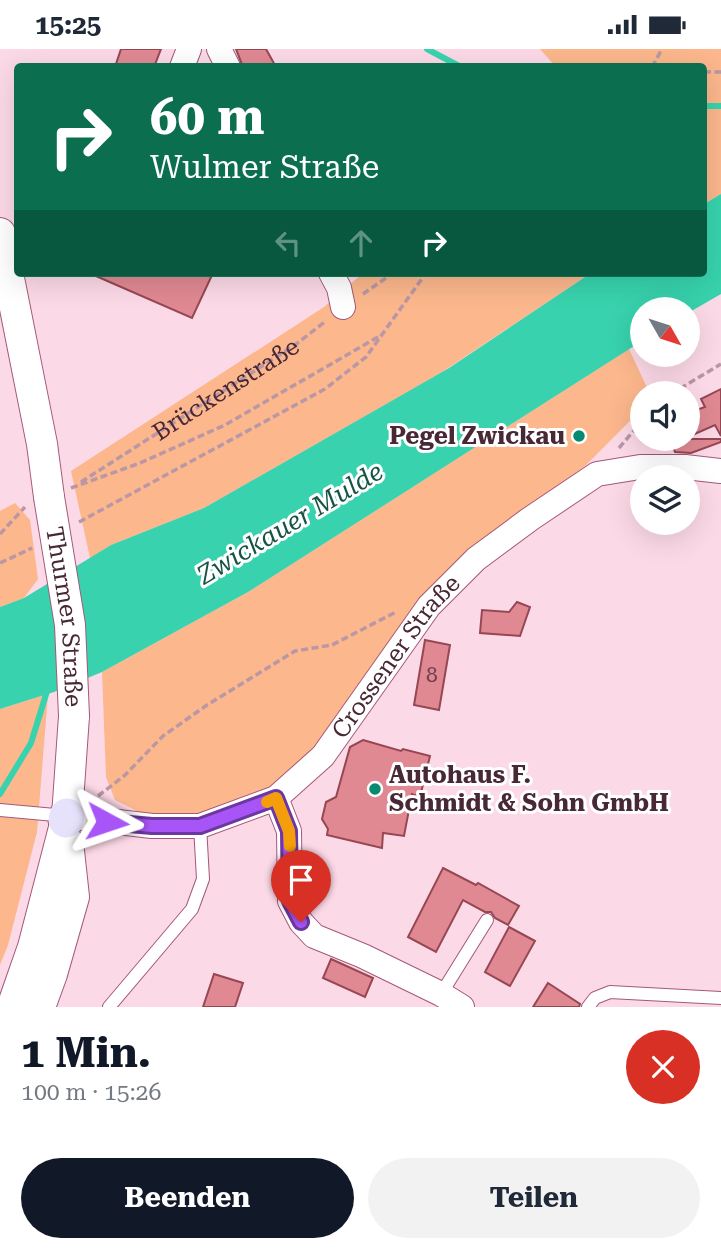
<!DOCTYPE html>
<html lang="de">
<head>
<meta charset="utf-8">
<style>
  :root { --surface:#fff; --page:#f2f2f3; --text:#1f2937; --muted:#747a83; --accent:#111827 }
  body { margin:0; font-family:"Roboto Serif",serif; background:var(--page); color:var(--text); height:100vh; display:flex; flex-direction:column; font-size:26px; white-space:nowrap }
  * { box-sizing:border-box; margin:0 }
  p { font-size:23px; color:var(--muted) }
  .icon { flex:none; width:38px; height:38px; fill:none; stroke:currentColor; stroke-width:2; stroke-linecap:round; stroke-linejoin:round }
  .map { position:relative; height:958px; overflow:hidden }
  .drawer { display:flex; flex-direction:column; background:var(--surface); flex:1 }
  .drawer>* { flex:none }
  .guide { position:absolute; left:14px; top:14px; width:693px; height:214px; border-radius:7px; box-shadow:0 7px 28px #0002; background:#0b6e4f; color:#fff; overflow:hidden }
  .needle { width:46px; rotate:129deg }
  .buttons { position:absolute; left:630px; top:248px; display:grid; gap:14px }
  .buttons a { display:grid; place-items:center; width:70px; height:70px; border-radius:50%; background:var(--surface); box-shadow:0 7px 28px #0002; font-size:35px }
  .pin { position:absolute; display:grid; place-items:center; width:60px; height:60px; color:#fff; margin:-72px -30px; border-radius:50% 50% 50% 0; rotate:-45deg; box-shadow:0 0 7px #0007 }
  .pin .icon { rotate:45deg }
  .me { position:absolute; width:77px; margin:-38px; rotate:95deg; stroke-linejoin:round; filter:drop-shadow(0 0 5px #0008) }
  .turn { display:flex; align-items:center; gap:24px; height:147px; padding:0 21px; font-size:32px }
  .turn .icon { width:91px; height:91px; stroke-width:2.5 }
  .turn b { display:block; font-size:49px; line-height:60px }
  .lanes { display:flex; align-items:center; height:66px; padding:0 21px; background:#0003; justify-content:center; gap:35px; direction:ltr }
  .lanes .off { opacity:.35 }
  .round { display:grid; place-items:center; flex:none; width:74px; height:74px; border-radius:37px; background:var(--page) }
  .head { display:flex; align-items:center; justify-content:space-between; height:119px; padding:0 21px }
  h1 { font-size:42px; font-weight:700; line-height:52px; color:var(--accent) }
  .button { display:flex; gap:14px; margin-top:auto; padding:14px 21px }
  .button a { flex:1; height:80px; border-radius:42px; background:var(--accent); color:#fff; font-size:28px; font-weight:700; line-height:80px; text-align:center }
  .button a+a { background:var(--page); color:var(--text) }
  .status { display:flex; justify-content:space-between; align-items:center; height:49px; padding:0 35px; background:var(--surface); direction:ltr }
  .status svg { height:19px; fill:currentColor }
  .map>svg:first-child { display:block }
  .green { fill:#fcb78c }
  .water { fill:#38d3ae }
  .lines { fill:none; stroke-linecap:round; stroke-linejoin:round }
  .stream { stroke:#38d3ae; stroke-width:6 }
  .building { fill:#e08993; stroke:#974753; stroke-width:2 }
  .service-casing { stroke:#a4587a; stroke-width:14 }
  .minor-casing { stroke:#a4587a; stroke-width:26 }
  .tertiary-casing { stroke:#a4587a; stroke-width:32 }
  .secondary-casing { stroke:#a4587a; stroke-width:37 }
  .path { stroke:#b997a5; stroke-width:3.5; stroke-dasharray:7 3.5; stroke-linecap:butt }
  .service { stroke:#fff; stroke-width:12 }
  .minor { stroke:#fff; stroke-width:24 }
  .tertiary { stroke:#fff; stroke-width:30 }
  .secondary { stroke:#e7e2fb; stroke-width:35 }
  .tertiary-bridge-casing { stroke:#a4587a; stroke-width:32; stroke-linecap:butt }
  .tertiary-bridge { stroke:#fff; stroke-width:30 }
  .route-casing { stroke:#6d37a1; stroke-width:18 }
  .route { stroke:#a855f7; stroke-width:12 }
  .slow { stroke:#f59e0b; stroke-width:12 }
  .poi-dot { fill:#078b70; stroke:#fff; stroke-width:2.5 }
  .labels { text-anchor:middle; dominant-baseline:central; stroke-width:6; stroke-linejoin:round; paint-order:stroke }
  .number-label { font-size:21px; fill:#6f404d }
  .street-label { font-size:24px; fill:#492836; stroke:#fff }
  .poi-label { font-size:24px; font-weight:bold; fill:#492836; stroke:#fff; text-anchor:end }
  .water-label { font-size:26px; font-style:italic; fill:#175444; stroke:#fff }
</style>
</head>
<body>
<div class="status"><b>15:25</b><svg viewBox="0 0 49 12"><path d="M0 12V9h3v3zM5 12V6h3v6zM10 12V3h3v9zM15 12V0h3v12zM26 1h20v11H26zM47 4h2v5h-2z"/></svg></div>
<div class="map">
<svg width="721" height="958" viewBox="0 0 721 958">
  <rect width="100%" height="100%" fill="#fcd9e7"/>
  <!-- green -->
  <g class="green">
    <path d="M540,0H721V145L704,155V18L555,17Z"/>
    <path d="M363,224H591L442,323L204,459L111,496L90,509L71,422L324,258Z"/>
    <path d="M629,300L650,345H642V360L585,417L527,460L321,698L272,740L204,764L157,765L139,763L115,751L106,728L102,623L248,543Z"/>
    <path d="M15,454L30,471L38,530L24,549L0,558V462Z"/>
    <path d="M48,645L37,783L8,896L0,916V660Z"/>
  </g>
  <!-- water -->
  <path class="water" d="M721,145V245L688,264V261H642V292L248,543L102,623L54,643L0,660V558L24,549L111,496L204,459L449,319L591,224H704V155Z"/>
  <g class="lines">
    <!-- stream -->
    <g class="stream">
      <path d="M427,0L461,18"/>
      <path d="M704,57H721"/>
      <path d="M0,745L31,694L48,639"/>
    </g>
  </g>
  <!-- building -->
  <g class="building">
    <path d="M121,0H161L154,18H115Z"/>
    <path d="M236,0H266L276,18H243Z"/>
    <path d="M89,224H213L192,269Z"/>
    <path d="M721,340V387L715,376L688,388V364L705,358L701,350Z"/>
    <path d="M670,390H721V393L691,404L675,403Z"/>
    <path d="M517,553L530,558L520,587L480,584L482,561L509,563Z"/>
    <path d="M425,591L450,596L439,661L414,656Z"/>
    <path d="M363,691L401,702L403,700L430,707L420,748L412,745L404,787L383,784L382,799L327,786L328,780L322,770L326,753L336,748L350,698Z"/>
    <path d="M443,819L476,836L478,834L519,857L508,876L495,869L491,863H485L463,851L436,903L408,888Z"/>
    <path d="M509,878L535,892L510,937L485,923Z"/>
    <path d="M331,910L373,929L365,948L323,929Z"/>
    <path d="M214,925L243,934L235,958H203Z"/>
    <path d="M548,934L580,955L579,958H533Z"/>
  </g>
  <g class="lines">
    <!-- service casing -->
    <g class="service-casing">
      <g id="service">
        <path d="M0,761L66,767"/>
        <path d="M441,945L487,871"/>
        <path d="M109,958L192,860L203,830L200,777"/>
        <path d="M588,958L595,949L610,943L721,949"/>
      </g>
    </g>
    <!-- minor casing -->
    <g class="minor-casing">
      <g id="minor">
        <path d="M219,0L228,18"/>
        <path d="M182,18L189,0"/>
        <path d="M331,224L339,239L343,258"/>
        <path d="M276,749L289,782L290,852L301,873L314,887L363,907L441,945L462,958"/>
        <path id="s2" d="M67,767L152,777H200L276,749L323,707L429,557L476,510L530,470L597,425L640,418H685L721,422"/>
      </g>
    </g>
    <!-- tertiary casing -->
    <g class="tertiary-casing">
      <g id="tertiary">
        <path d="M0,184L42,395L49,448"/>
        <path d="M67,767L74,667"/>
        <path d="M12,958L33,898L66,771"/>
        <path d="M40,958L52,925L74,848L68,793"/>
      </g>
    </g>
    <!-- secondary casing -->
    <g class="secondary-casing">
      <path id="secondary" d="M66,771L67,767"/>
    </g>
    <!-- path -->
    <g class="path">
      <path d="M652,18L662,0"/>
      <path d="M704,23H721"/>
      <path d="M363,245L393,224"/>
      <path d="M671,345L721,315"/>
      <path d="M619,399L642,372"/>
      <path id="s1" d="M81,433L295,296L326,272"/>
      <path d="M71,439L140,414L225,376L378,288"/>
      <path d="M79,473L325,340L366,308L426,224"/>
      <path d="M0,485L25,458"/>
      <path d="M0,514L32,499"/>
      <path d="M98,747L124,727L163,687L207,656L295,602L332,596L396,563"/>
    </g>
    <!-- service -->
    <use href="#service" class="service"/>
    <!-- minor -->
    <use href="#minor" class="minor"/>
    <!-- tertiary -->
    <use href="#tertiary" class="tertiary"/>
    <!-- secondary -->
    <use href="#secondary" class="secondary"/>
    <!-- tertiary-bridge casing -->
    <g class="tertiary-bridge-casing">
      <g id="tertiary-bridge">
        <path id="s3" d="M49,448L70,576L74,667"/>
      </g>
    </g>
    <!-- tertiary-bridge -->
    <use href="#tertiary-bridge" class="tertiary-bridge"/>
  </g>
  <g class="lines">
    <!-- route casing -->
    <g class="route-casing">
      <path id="route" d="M107,773L152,777H200L276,749L289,782L290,852L301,873"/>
    </g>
    <!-- route -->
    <use href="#route" class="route"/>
    <!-- slow -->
    <path class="slow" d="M267,753L276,749L289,782L290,797"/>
  </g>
  <!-- markers -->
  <g class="poi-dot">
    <circle cx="579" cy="387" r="7"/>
    <circle cx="375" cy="740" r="7"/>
  </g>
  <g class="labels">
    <!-- number labels -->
    <g class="number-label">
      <text x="432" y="626">8</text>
    </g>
    <!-- street labels -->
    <g class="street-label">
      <text stroke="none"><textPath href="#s1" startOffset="172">Brückenstraße</textPath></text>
      <text stroke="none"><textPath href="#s3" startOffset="121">Thurmer Straße</textPath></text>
      <text stroke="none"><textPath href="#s2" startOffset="401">Crossener Straße</textPath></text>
    </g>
    <!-- poi labels -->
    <g class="poi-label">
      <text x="565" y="387">Pegel Zwickau</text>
      <text x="389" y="726" text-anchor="start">Autohaus F.<tspan x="389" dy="28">Schmidt &amp; Sohn GmbH</tspan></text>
    </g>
    <!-- water labels -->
    <g class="water-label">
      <text transform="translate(290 474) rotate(-31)">Zwickauer Mulde</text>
    </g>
  </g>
</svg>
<div class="buttons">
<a><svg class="needle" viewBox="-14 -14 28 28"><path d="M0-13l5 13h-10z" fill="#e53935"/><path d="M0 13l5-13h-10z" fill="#747a83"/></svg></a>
<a><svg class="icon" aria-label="sound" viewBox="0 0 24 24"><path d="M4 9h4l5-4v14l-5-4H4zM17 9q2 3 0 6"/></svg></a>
<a><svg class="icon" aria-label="layers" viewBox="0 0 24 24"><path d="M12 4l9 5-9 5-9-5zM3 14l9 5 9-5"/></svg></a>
</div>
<div class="pin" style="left:301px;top:873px;background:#d93025"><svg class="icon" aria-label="arrive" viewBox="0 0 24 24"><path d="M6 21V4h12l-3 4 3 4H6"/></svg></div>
<svg class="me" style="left:107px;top:773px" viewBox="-20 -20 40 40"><path d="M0-17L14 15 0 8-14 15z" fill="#a855f7" stroke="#fff" stroke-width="4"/></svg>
<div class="guide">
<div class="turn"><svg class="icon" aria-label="right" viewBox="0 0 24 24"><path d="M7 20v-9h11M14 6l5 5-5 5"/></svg><div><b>60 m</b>Wulmer Straße</div></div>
<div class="lanes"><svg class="icon off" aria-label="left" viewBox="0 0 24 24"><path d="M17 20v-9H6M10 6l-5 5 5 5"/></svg><svg class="icon off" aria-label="ahead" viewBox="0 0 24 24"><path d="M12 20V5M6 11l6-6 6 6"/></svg><svg class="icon" aria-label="right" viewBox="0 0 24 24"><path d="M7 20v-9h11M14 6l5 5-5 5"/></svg></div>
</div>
</div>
<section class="drawer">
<div class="head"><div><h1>1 Min.</h1><p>100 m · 15:26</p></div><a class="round" style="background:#d93025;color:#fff"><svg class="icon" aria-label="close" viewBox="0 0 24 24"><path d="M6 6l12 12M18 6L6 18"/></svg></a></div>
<div class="button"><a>Beenden</a><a>Teilen</a></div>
</section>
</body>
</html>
